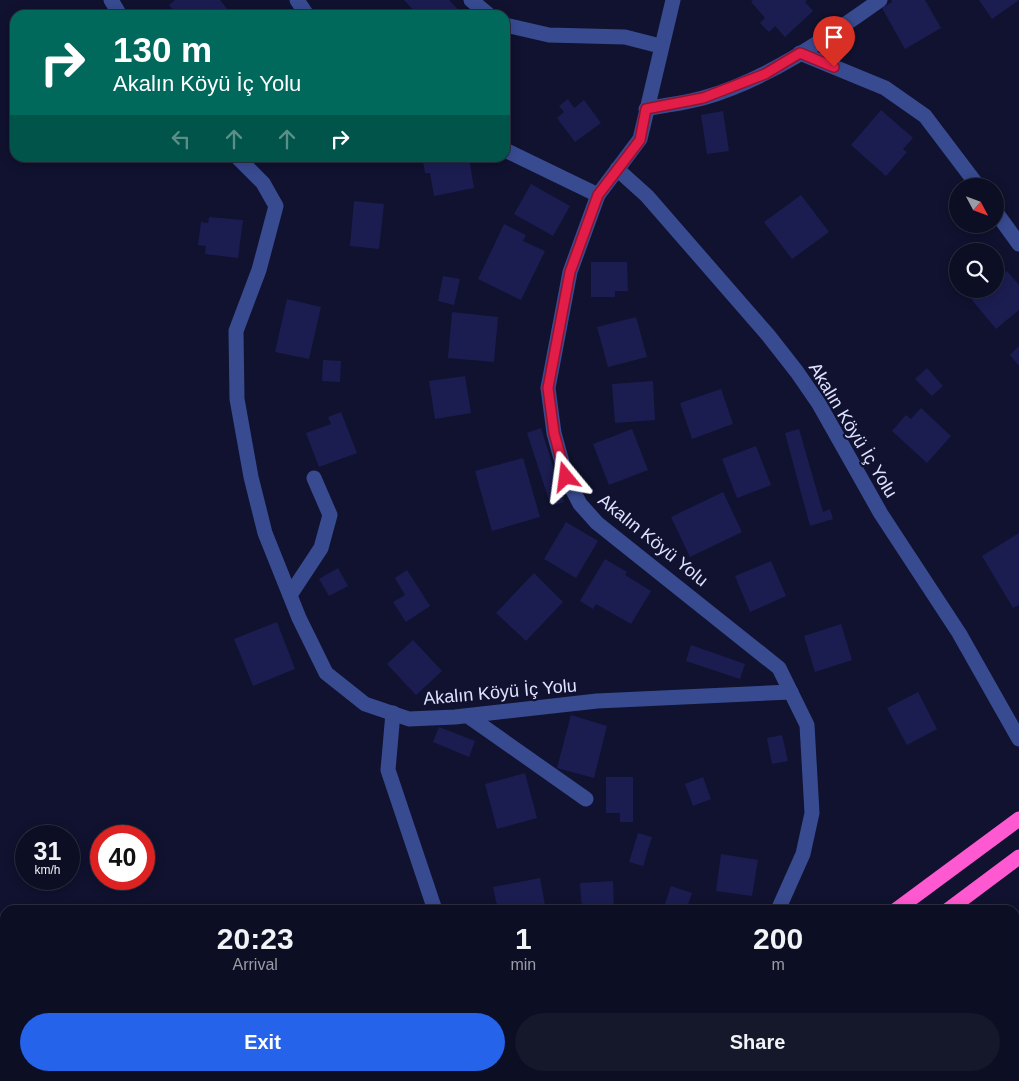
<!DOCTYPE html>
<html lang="en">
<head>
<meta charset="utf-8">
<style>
  :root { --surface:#0c0e23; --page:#15172b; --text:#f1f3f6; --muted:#9a9ca6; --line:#2c2e41; --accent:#2563eb }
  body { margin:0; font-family:Arial,sans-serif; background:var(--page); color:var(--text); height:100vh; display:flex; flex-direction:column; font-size:19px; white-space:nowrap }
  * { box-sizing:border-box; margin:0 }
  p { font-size:16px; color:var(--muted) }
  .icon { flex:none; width:28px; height:28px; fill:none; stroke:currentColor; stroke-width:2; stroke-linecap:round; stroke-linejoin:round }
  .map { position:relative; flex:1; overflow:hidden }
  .panel { position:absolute; left:0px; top:905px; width:1020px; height:176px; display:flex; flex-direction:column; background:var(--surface); border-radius:15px 15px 0 0; box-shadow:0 2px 12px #0003,0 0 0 1px var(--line) }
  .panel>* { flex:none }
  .banner { position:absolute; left:10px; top:10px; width:500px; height:152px; border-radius:15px; box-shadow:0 2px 12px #0003,0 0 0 1px var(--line); background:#00695c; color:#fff; overflow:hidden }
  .needle { width:32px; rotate:131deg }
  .tools { position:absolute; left:949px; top:178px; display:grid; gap:10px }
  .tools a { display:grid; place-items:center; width:55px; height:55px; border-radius:50%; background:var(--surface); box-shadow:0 2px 12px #0003,0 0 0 1px var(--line); font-size:25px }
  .speed { position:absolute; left:15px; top:825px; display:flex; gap:10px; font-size:25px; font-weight:700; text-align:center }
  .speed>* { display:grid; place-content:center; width:65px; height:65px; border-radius:50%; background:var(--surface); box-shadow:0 2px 12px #0003,0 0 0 1px var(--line); line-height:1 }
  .speed small { font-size:12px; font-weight:400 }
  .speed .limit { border:8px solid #d22; background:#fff; color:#111 }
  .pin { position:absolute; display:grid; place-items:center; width:42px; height:42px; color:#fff; margin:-51px -21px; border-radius:50% 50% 50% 0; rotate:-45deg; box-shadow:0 0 5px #0007 }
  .pin .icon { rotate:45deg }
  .me { position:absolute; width:55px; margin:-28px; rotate:344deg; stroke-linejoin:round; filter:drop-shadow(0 0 4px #0008) }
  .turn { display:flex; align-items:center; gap:18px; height:105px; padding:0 20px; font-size:22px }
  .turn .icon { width:65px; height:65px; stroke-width:2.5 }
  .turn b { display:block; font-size:35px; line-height:42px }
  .lanes { display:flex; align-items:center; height:48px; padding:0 20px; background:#0003; justify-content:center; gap:25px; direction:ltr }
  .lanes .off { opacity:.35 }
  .eta { display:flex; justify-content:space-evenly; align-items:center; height:85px; text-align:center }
  .eta b { font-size:30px; font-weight:600; line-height:35px }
  .primary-button { display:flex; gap:10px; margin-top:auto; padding:10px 20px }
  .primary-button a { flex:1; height:58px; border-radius:30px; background:var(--accent); color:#fff; font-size:20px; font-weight:600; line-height:58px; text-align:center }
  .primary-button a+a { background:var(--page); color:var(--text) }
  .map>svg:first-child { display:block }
  .building { fill:#1b1d51 }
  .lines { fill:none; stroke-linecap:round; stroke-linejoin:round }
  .minor { stroke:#384b91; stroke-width:15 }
  .highway { stroke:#ff59d1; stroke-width:15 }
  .route-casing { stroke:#92132f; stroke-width:12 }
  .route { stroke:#e11d48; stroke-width:9 }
  .labels { text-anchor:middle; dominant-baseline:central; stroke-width:4.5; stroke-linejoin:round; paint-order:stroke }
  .street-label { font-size:18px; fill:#dee2ff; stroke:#10122f }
</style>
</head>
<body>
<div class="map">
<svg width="1019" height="1081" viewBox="0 0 1019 1081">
  <rect width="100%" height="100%" fill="#10122f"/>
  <!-- building -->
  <g class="building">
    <path d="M175,0H220L228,10L223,15H177L169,5Z"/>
    <path d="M404,0H449L463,15H418Z"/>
    <path d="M753,0H807L805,2L813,11L785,37L775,26L769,32L760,23L765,18L751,2Z"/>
    <path d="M891,0H925L941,28L905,49L882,8L892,2Z"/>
    <path d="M979,0H1019L992,19Z"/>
    <path d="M568,99L574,108L584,100L601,123L575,142L557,118L564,112L559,106Z"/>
    <path d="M881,110L913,138L903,149L907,152L886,176L851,145Z"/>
    <path d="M723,111L729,151L707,154L701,115Z"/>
    <path d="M439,158H469L474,188L434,196L430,173H425L423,161Z"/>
    <path d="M531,184L570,206L553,236L514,214Z"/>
    <path d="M801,195L829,232L792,259L764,222Z"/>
    <path d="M354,201L384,204L379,249L350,246Z"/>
    <path d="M209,217L243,220L238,258L205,254L206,246L198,245L201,222L208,223Z"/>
    <path d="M504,224L526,235L523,241L545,251L521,300L478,279Z"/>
    <path d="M591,262H627L628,291H615V297H591Z"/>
    <path d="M1007,271L1019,285V310L996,329L972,300L986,289H995V281Z"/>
    <path d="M443,276L460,279L454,305L438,301Z"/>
    <path d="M287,299L321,307L309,359L275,352Z"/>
    <path d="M452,312L498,317L494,362L448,358Z"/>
    <path d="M636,317L647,357L608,367L597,327Z"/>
    <path d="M1019,346V366L1010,355Z"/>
    <path d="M323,360L341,361L340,382L322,381Z"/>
    <path d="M927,368L943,386L932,396L915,379Z"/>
    <path d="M465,376L471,413L435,419L429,381Z"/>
    <path d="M653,381L655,420L615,423L612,384Z"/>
    <path d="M721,389L733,424L692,439L680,403Z"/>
    <path d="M921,408L951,436L927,463L892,431L906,415L911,419Z"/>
    <path d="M341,412L357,453L319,467L306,433L331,424L328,417Z"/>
    <path d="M541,428L564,502L551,506L527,433Z"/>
    <path d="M632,429L648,470L609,485L593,444Z"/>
    <path d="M799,429L823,512L830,509L833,519L810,526L785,433Z"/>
    <path d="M756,446L771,485L737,498L722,459Z"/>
    <path d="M523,458L540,517L492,531L475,471Z"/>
    <path d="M723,492L742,532L690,557L671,517Z"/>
    <path d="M566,522L598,541L576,578L544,559Z"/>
    <path d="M1019,533V605L1013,608L982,556Z"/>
    <path d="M605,559L627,572L625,575L651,591L631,624L596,604L593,609L580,601Z"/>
    <path d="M771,561L786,596L750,612L735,576Z"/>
    <path d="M338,568L348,586L329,596L319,579Z"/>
    <path d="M407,570L430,606L406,622L393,602L405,595L395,578Z"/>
    <path d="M534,573L563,602L526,641L496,613Z"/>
    <path d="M277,622L295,669L253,686L234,639Z"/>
    <path d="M841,624L852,660L815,672L804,636Z"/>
    <path d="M413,640L442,671L416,695L387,664Z"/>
    <path d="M691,645L745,664L740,679L686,661Z"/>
    <path d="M918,692L937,729L907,745L887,708Z"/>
    <path d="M571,715L607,726L594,778L557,768Z"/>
    <path d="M439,727L475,741L469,757L433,742Z"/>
    <path d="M782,735L788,761L772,764L767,738Z"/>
    <path d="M525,773L537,818L497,829L485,784Z"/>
    <path d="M606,777H633V822H620V813H606Z"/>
    <path d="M703,777L711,799L693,806L685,784Z"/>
    <path d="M638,833L652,837L643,866L629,862Z"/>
    <path d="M721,854L758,860L752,896L716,891Z"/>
    <path d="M540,878L546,910H498L493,887Z"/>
    <path d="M613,881L614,910H582L580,883Z"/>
    <path d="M671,886L692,893L686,910H663Z"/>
    <path d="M441,1076H507L500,1081H444Z"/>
  </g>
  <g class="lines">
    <!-- minor -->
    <g class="minor">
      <path d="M111,0L120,15"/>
      <path d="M297,0L307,15"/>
      <path d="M471,0L489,15"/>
      <path d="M673,0L640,139L598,195L570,272L548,388L554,433L566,477L580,504L597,523L779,668L807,725L812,813L803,854L778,910"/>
      <path d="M505,25L549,35L625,37L660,46"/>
      <path d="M800,53L885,88L925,116L978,186"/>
      <path d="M646,109C665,105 685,103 703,98C769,79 825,39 880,0"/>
      <path d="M505,150L598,195"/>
      <path d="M238,158L263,183L276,206L259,270L236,331L237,399L251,477L265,533L299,618L326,673L365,704L409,719L455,717L597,701L791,692"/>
      <path d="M617,169L647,196L768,335L797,372L819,404L881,514L959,633L1019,739"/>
      <path d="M995,211L1019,244"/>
      <path d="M290,595L321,548L330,515L314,478"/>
      <path d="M393,713L388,770L435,910"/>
      <path d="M468,716L586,799"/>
    </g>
    <!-- highway -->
    <g class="highway">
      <path d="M896,910L1019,819"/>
      <path d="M948,910L1019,857"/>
      <path d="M0,983L5,987"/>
      <path d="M0,1046L5,1050"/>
      <path d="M35,1076L39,1081"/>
      <path d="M93,1076L98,1081"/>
      <path d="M663,1081L669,1076"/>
      <path d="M721,1081L727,1076"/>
      <path d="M751,1081L754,1076"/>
    </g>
  </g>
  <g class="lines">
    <!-- route casing -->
    <g class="route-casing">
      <path id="route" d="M566,477L554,433L548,388L570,272L598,195L640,140L646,109L703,98L765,74L800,53L834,67"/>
    </g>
    <!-- route -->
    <use href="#route" class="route"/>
  </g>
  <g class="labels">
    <!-- street labels -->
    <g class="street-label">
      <text transform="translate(853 430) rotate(59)">Akalın Köyü İç Yolu</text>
      <text transform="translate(653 540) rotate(39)">Akalın Köyü Yolu</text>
      <text transform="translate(500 692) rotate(-5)">Akalın Köyü İç Yolu</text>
    </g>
  </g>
</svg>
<div class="tools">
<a><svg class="needle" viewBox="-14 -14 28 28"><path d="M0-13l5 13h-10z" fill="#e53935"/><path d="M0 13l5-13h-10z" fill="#9a9ca6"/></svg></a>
<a><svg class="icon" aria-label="search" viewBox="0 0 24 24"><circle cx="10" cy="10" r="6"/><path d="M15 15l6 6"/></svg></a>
</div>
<div class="speed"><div>31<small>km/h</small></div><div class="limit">40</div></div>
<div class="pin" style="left:834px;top:67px;background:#d93025"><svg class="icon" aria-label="arrive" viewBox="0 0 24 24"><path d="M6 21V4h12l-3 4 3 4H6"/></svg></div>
<svg class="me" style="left:566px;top:477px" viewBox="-20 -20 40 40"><path d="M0-17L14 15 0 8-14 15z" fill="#e11d48" stroke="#fff" stroke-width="4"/></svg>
<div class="banner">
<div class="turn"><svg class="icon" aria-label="right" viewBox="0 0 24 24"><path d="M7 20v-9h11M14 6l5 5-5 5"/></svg><div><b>130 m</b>Akalın Köyü İç Yolu</div></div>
<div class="lanes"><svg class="icon off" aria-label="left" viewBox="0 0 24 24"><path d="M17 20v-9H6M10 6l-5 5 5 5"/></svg><svg class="icon off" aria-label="ahead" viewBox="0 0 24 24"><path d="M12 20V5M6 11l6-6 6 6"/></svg><svg class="icon off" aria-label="ahead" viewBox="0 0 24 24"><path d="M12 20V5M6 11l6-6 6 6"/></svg><svg class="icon" aria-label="right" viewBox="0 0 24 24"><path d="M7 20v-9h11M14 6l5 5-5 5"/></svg></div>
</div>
<section class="panel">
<div class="eta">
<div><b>20:23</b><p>Arrival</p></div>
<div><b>1</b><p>min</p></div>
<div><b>200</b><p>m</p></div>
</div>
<div class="primary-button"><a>Exit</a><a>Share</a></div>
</section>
</div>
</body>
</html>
